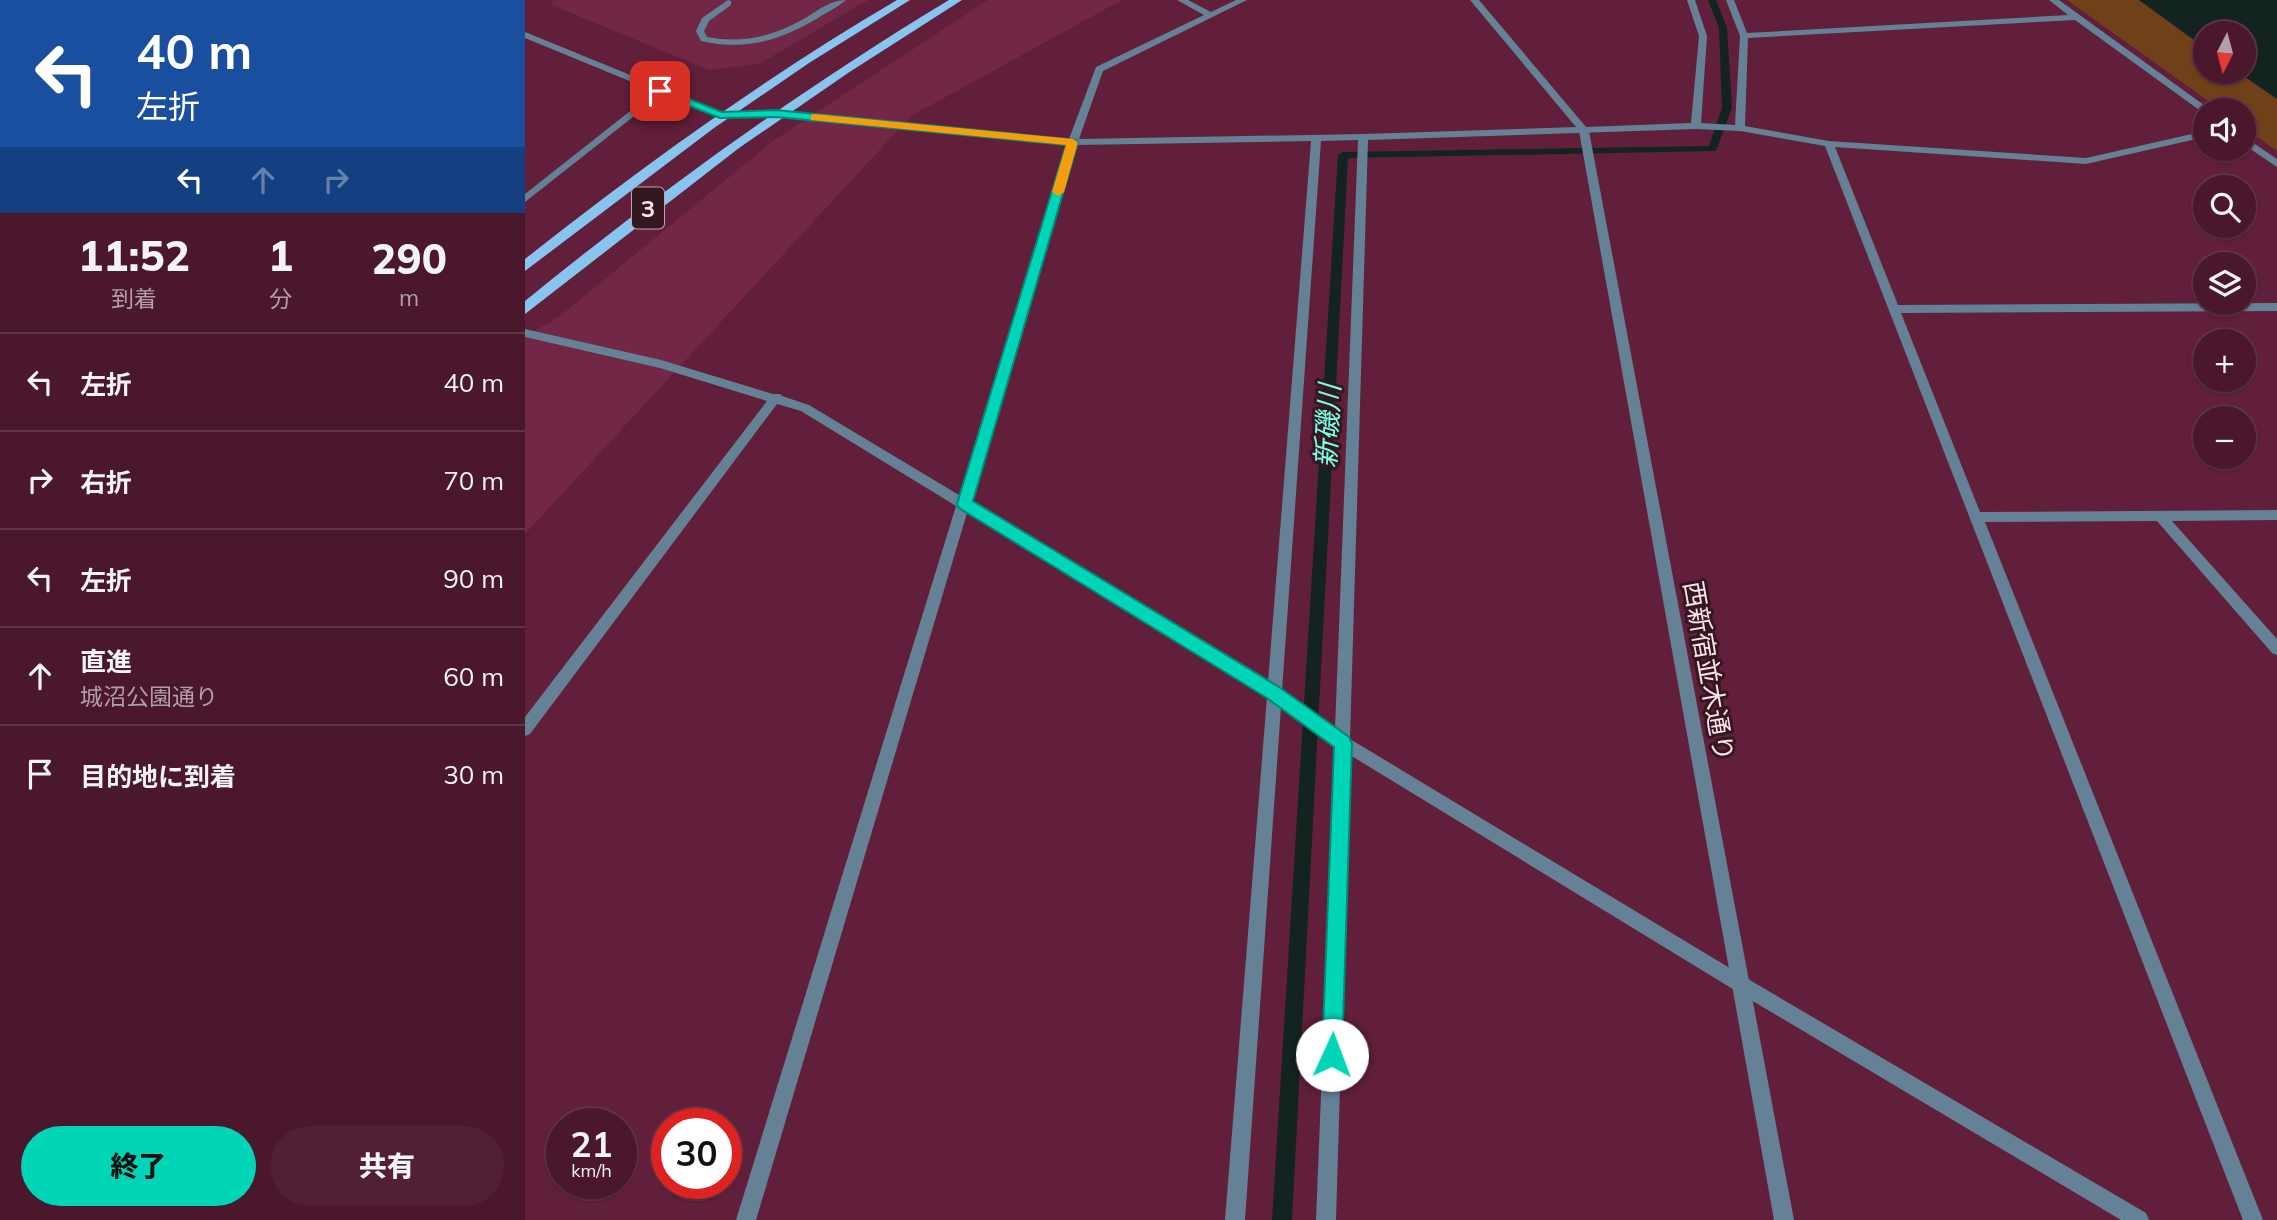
<!DOCTYPE html>
<html lang="ja">
<head>
<meta charset="utf-8">
<style>
  :root { --surface:#4a172c; --page:#512034; --text:#f1f3f6; --muted:#b29fa9; --line:#613648; --accent:#00d5b7 }
  body { margin:0; font-family:Mulish,"Noto Sans JP",sans-serif; background:var(--page); color:var(--text); height:100vh; display:flex; flex-direction:column; font-size:26px; white-space:nowrap }
  * { box-sizing:border-box; margin:0 }
  p { font-size:23px; color:var(--muted) }
  .icon { flex:none; width:38px; height:38px; fill:none; stroke:currentColor; stroke-width:2; stroke-linecap:round; stroke-linejoin:round }
  .map { position:relative; flex:1; overflow:hidden }
  .details { display:flex; flex-direction:column; background:var(--surface); width:525px }
  .details>* { flex:none }
  .guide { background:#1a4fa0; color:#fff; overflow:hidden }
  .needle { width:46px; rotate:186deg }
  .tools { position:absolute; left:1668px; top:21px; display:grid; gap:14px }
  .tools a { display:grid; place-items:center; width:63px; height:63px; border-radius:50%; background:var(--surface); box-shadow:0 2px 5px #0004,0 0 0 2px var(--line); font-size:35px }
  .speed { position:absolute; left:21px; top:1108px; display:flex; gap:14px; font-size:35px; font-weight:700; text-align:center }
  .speed>* { display:grid; place-content:center; width:91px; height:91px; border-radius:50%; background:var(--surface); box-shadow:0 2px 5px #0004,0 0 0 2px var(--line); line-height:1 }
  .speed small { font-size:18px; font-weight:400 }
  .speed .limit { border:10px solid #d22; background:#fff; color:#111 }
  .pin { position:absolute; display:grid; place-items:center; width:60px; height:60px; color:#fff; margin:-30px; border-radius:14px; box-shadow:0 4px 10px #0006 }
  .me { position:absolute; width:77px; margin:-38px; rotate:2deg; stroke-linejoin:round; filter:drop-shadow(0 0 5px #0008) }
  .turn { display:flex; align-items:center; gap:24px; height:147px; padding:0 21px; font-size:32px }
  .turn .icon { width:91px; height:91px; stroke-width:2.5 }
  .turn b { display:block; font-size:49px; line-height:60px }
  .lanes { display:flex; align-items:center; height:66px; padding:0 21px; background:#0003; justify-content:center; gap:35px; direction:ltr }
  .lanes .off { opacity:.35 }
  .eta { display:flex; justify-content:space-evenly; align-items:center; height:119px; text-align:center }
  .eta b { font-size:42px; font-weight:800; line-height:49px }
  .action { display:flex; gap:14px; margin-top:auto; padding:14px 21px }
  .action a { flex:1; height:80px; border-radius:42px; background:var(--accent); color:#111; font-size:28px; font-weight:800; line-height:80px; text-align:center }
  .action a+a { background:var(--page); color:var(--text) }
  ul { padding:0; list-style:none }
  li { display:flex; align-items:center; gap:21px; height:98px; padding:0 21px; border-top:2px solid var(--line) }
  li div { flex:1 }
  li b { display:block; font-size:26px }
  li em { font-style:normal }
  main { display:flex; flex:1; min-height:0 }
  .map>svg:first-child { display:block }
  .built { fill:#712745 }
  .green { fill:#704118 }
  .water { fill:#132420 }
  .lines { fill:none; stroke-linecap:round; stroke-linejoin:round }
  .stream { fill:#132420; fill-rule:evenodd }
  .service { fill:#648195; fill-rule:evenodd }
  .minor { fill:#648195; fill-rule:evenodd }
  .tertiary { fill:#648195; fill-rule:evenodd }
  .primary { fill:#87c5ee; fill-rule:evenodd }
  .route { fill:#00d5b7; stroke:#008a77; stroke-width:2 }
  .slow { fill:#f59e0b }
  .labels { text-anchor:middle; dominant-baseline:central; stroke-width:6; stroke-linejoin:round; paint-order:stroke }
  .shield { fill:#351722; stroke:#c0a5ae; stroke-width:2 }
  .shield-label { font-size:24px; font-weight:bold; fill:#fce2ea }
  .street-label { font-size:26px; fill:#fce2ea; stroke:#351722 }
  .water-label { font-size:28px; font-style:italic; fill:#7affe3; stroke:#351722 }
</style>
</head>
<body>
<main>
<section class="details">
<div class="guide">
<div class="turn"><svg class="icon" aria-label="left" viewBox="0 0 24 24"><path d="M17 20v-9H6M10 6l-5 5 5 5"/></svg><div><b>40 m</b>左折</div></div>
<div class="lanes"><svg class="icon" aria-label="left" viewBox="0 0 24 24"><path d="M17 20v-9H6M10 6l-5 5 5 5"/></svg><svg class="icon off" aria-label="ahead" viewBox="0 0 24 24"><path d="M12 20V5M6 11l6-6 6 6"/></svg><svg class="icon off" aria-label="right" viewBox="0 0 24 24"><path d="M7 20v-9h11M14 6l5 5-5 5"/></svg></div>
</div>
<div class="eta">
<div><b>11:52</b><p>到着</p></div>
<div><b>1</b><p>分</p></div>
<div><b>290</b><p>m</p></div>
</div>
<ul>
<li><svg class="icon" aria-label="left" viewBox="0 0 24 24"><path d="M17 20v-9H6M10 6l-5 5 5 5"/></svg><div><b>左折</b></div><em>40 m</em></li>
<li><svg class="icon" aria-label="right" viewBox="0 0 24 24"><path d="M7 20v-9h11M14 6l5 5-5 5"/></svg><div><b>右折</b></div><em>70 m</em></li>
<li><svg class="icon" aria-label="left" viewBox="0 0 24 24"><path d="M17 20v-9H6M10 6l-5 5 5 5"/></svg><div><b>左折</b></div><em>90 m</em></li>
<li><svg class="icon" aria-label="ahead" viewBox="0 0 24 24"><path d="M12 20V5M6 11l6-6 6 6"/></svg><div><b>直進</b><p>城沼公園通り</p></div><em>60 m</em></li>
<li><svg class="icon" aria-label="arrive" viewBox="0 0 24 24"><path d="M6 21V4h12l-3 4 3 4H6"/></svg><div><b>目的地に到着</b></div><em>30 m</em></li>
</ul>
<div class="action"><a>終了</a><a>共有</a></div>
</section>
<div class="map">
<svg width="1752" height="1220" viewBox="0 0 1752 1220">
  <rect width="100%" height="100%" fill="#621f3b"/>
  <!-- built -->
  <g class="built">
    <path d="M28,0H343L234,64L184,70L27,5Z"/>
    <path d="M463,0H597L386,116L0,534V337L35,316L248,141Z"/>
  </g>
  <!-- green -->
  <path class="green" d="M1542,0H1614L1680,48V72H1713L1752,99V151L1719,127L1718,110H1696Z"/>
  <!-- water -->
  <path class="water" d="M1614,0H1752V99L1713,72H1718V33H1680V48Z"/>
  <g class="lines">
    <!-- stream -->
    <path class="stream" d="M1183,0H1191L1202,28L1207,108L1191,151L823,158L767,1220H747L813,155L818,152L1184,146L1197,108L1194,28Z"/>
    <!-- service -->
    <path class="service" d="M203,0L206,1V5L184,21L179,31L182,37C220,44 249,36 282,17C295,9 306,0 321,0C313,7 302,12 293,18C253,41 222,51 176,41L171,31L177,18Z"/>
    <!-- minor -->
    <g class="minor">
      <path d="M652,0H663L686,12L711,0H722L578,71L554,139L838,134L1051,127L945,0H954L1061,127L1166,123L1174,36L1162,0H1170L1182,36L1176,123L1210,125L1215,36L1201,0H1209L1222,33L1543,15L1524,0H1534L1683,108L1685,110L1677,112L1550,20L1223,38L1220,126L1304,141L1561,158L1680,131V137L1561,164L1310,147L1373,305L1752,303V311L1376,313L1455,512L1752,510V520L1647,521L1752,639V655L1747,653L1632,521L1460,522L1738,1220H1718L1300,146L1215,131L1171,129L843,140L825,739L1223,979L1621,1213L1624,1220H1596L1211,991L825,755L811,1220H791L810,746L756,707L720,1220H700L742,697L442,513L231,1220H211L431,506L276,411L252,404L5,734L0,736V717L242,401L135,368L0,337V329L136,360L248,394H255L257,396L284,405L434,495L542,144L252,117L247,114L252,111L544,139L571,67L679,15ZM833,140L810,729L757,691L796,141ZM786,141L743,682L445,502L552,145Z"/>
      <path d="M133,89L141,91L0,202V194Z"/>
      <path d="M1718,136L1752,159V167L1718,144Z"/>
    </g>
    <!-- tertiary -->
    <g class="tertiary">
      <path d="M0,32L196,112L252,111L257,114L252,117H192L0,38Z"/>
      <path d="M1059,128L1064,131L1269,1220H1249L1054,131Z"/>
    </g>
    <!-- primary -->
    <g class="primary">
      <path d="M372,0H385L284,63L189,128L0,271V259C119,165 241,77 372,0Z"/>
      <path d="M424,0H437L323,73L214,148L0,314V301C135,191 275,90 424,0Z"/>
    </g>
  </g>
  <!-- route -->
  <path class="route" d="M132,89H139L197,112L251,110L552,140L553,142L448,501L754,687L824,737L827,743L817,1055L814,1062L807,1065L800,1062L797,1055L809,747L742,698L434,508L432,504L541,145L251,117L195,118L132,93Z"/>
  <!-- slow -->
  <path class="slow" d="M290,114L548,139L553,142L539,192L533,196L527,192L541,145L286,120V115Z"/>
  <g class="labels">
    <!-- shield labels -->
    <rect class="shield" x="107" y="187.5" width="32" height="41" rx="5"/>
    <g class="shield-label">
      <text x="123" y="208">3</text>
    </g>
    <!-- street labels -->
    <g class="street-label">
      <text transform="translate(1184 671) rotate(80)">西新宿並木通り</text>
    </g>
    <!-- water labels -->
    <g class="water-label">
      <text transform="translate(802 426) rotate(-87)">新磯川</text>
    </g>
  </g>
</svg>
<div class="tools">
<a><svg class="needle" viewBox="-14 -14 28 28"><path d="M0-13l5 13h-10z" fill="#e53935"/><path d="M0 13l5-13h-10z" fill="#b29fa9"/></svg></a>
<a><svg class="icon" aria-label="sound" viewBox="0 0 24 24"><path d="M4 9h4l5-4v14l-5-4H4zM17 9q2 3 0 6"/></svg></a>
<a><svg class="icon" aria-label="search" viewBox="0 0 24 24"><circle cx="10" cy="10" r="6"/><path d="M15 15l6 6"/></svg></a>
<a><svg class="icon" aria-label="layers" viewBox="0 0 24 24"><path d="M12 4l9 5-9 5-9-5zM3 14l9 5 9-5"/></svg></a>
<a>+</a>
<a>−</a>
</div>
<div class="speed"><div>21<small>km/h</small></div><div class="limit">30</div></div>
<div class="pin" style="left:135px;top:91px;background:#d93025"><svg class="icon" aria-label="arrive" viewBox="0 0 24 24"><path d="M6 21V4h12l-3 4 3 4H6"/></svg></div>
<svg class="me" style="left:807px;top:1055px" viewBox="-20 -20 40 40"><circle r="19" fill="#fff"/><path d="M0-13L10 11 0 6-10 11z" fill="#00d5b7"/></svg>
</div>
</main>
</body>
</html>
